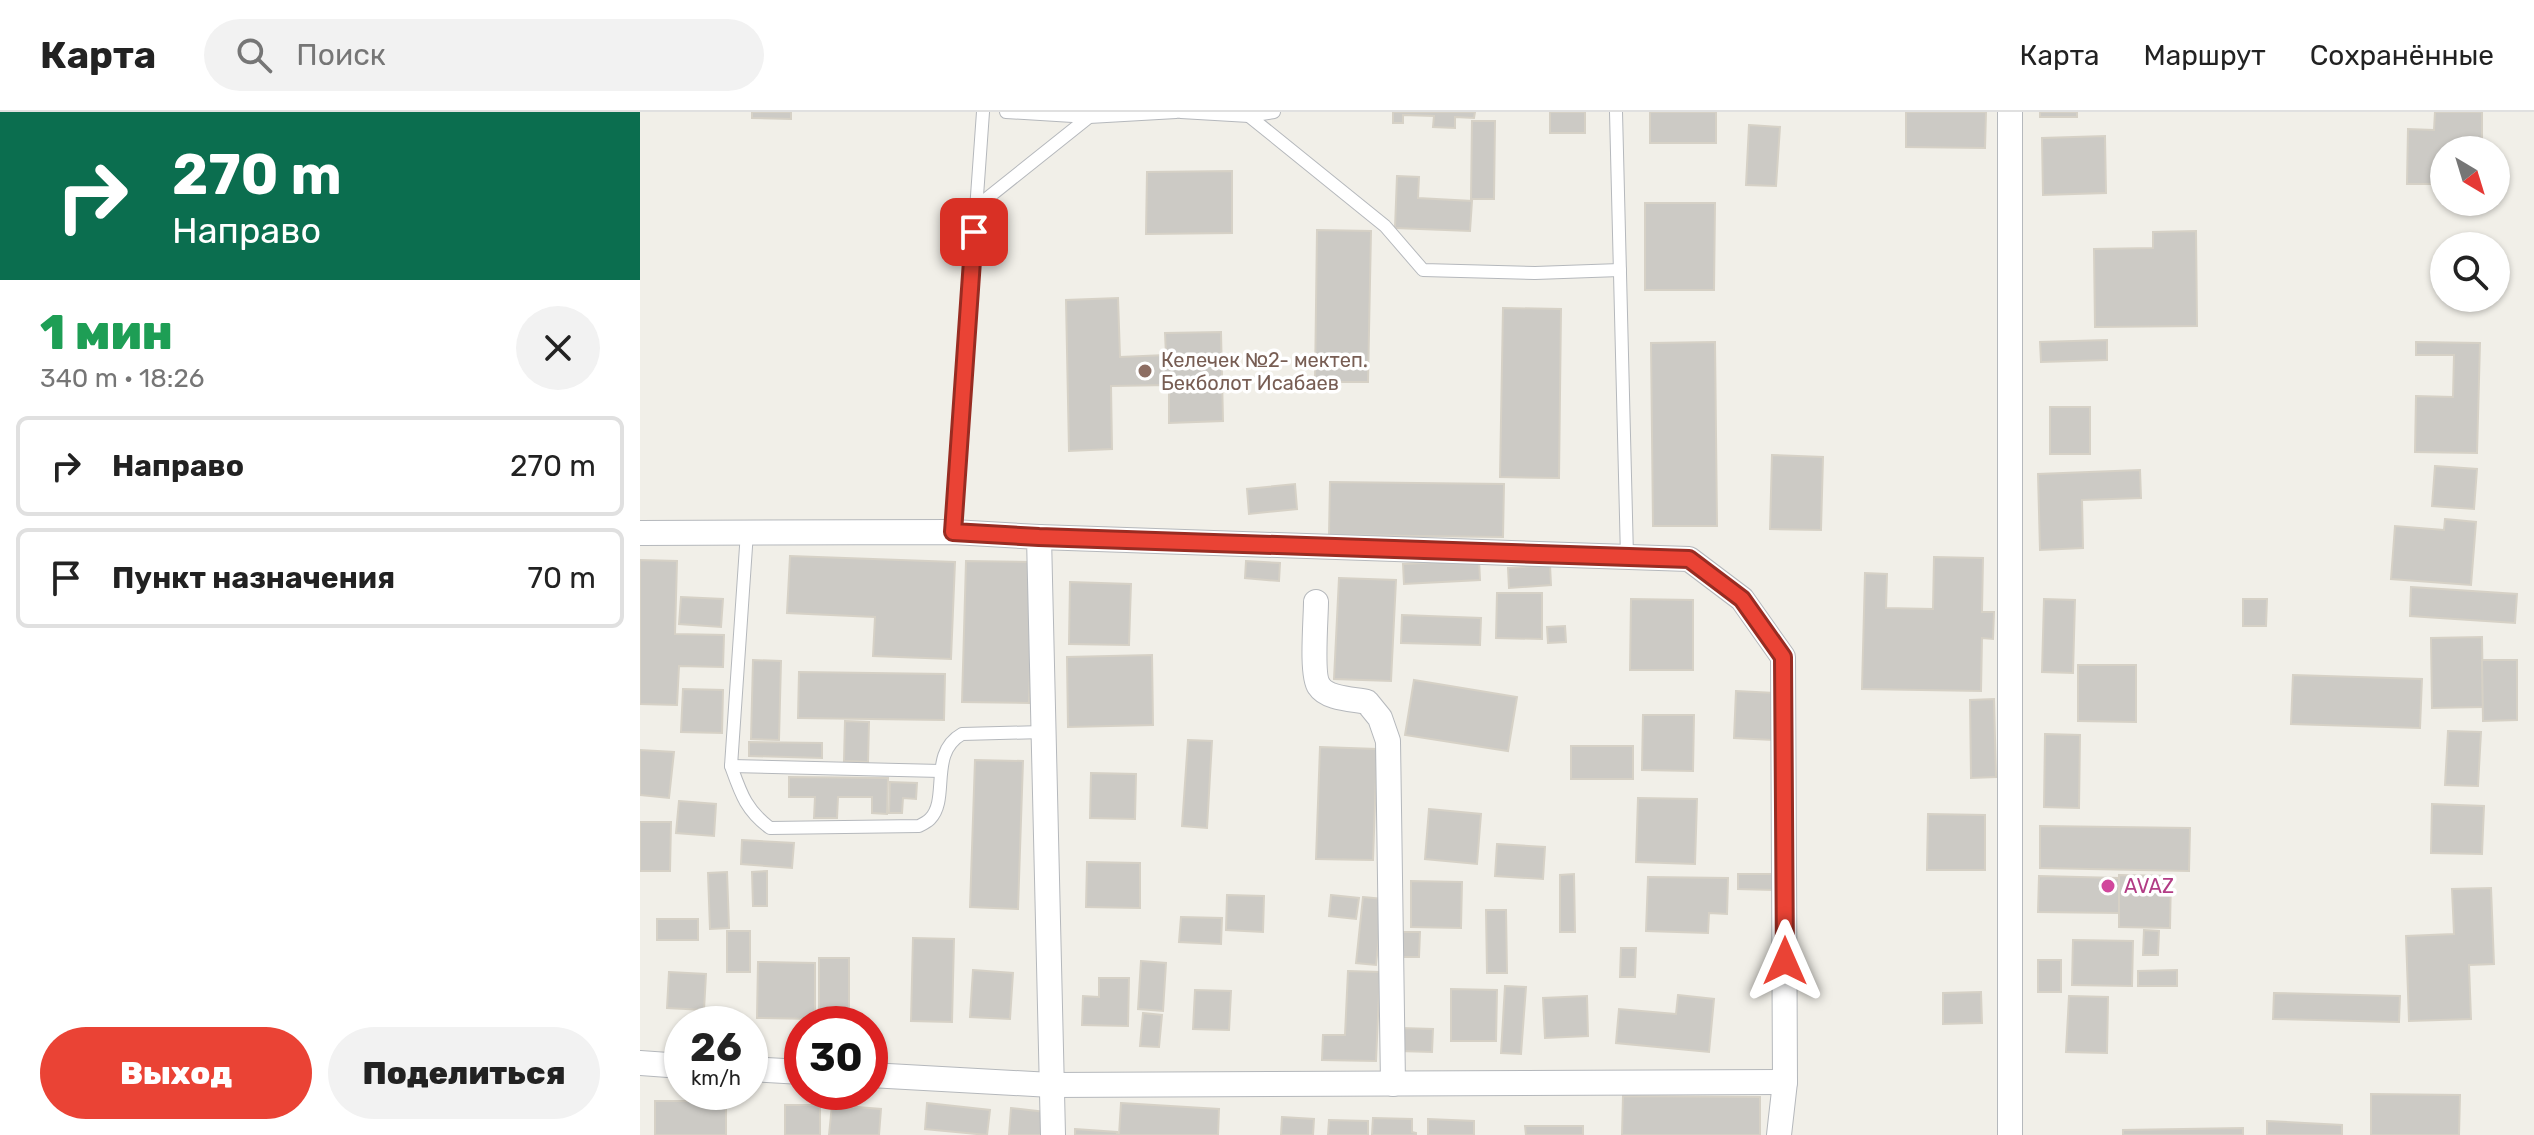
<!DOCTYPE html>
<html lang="ru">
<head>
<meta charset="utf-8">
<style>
  :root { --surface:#fff; --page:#f2f2f2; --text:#222; --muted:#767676; --line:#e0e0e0; --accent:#ea4335 }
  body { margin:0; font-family:Rubik,sans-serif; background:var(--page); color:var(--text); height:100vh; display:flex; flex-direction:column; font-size:30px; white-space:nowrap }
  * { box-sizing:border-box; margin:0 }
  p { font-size:26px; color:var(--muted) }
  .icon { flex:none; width:44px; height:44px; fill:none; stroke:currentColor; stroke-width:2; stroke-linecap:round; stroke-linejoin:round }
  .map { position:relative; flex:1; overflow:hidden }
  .side { display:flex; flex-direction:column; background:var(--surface); width:640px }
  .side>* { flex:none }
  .guide { background:#0b6e4f; color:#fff; overflow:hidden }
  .needle { width:52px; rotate:142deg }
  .fabs { position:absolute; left:1790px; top:24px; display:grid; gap:16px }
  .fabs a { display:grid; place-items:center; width:80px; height:80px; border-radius:50%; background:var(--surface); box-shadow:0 2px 6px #0004; font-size:40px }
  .speed { position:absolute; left:24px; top:894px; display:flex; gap:16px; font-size:40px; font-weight:700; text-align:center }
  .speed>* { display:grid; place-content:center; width:104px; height:104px; border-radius:50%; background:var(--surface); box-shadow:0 2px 6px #0004; line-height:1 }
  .speed small { font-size:20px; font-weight:400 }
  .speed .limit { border:12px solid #d22; background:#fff; color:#111 }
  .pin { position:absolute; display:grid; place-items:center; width:68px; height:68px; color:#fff; margin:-34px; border-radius:16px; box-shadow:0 4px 12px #0006 }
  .me { position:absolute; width:88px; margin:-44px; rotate:0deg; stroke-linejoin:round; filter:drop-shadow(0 0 6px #0008) }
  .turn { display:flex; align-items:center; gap:28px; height:168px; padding:0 40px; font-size:36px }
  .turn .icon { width:104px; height:104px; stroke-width:2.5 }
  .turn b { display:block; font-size:56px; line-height:68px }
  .round { display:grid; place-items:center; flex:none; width:84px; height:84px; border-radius:42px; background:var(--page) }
  .head { display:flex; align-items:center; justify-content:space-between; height:136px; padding:0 40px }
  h1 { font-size:48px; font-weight:800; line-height:60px; color:#1e9e55 }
  .action { display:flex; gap:16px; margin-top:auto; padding:16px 40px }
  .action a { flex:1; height:92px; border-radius:48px; background:var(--accent); color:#fff; font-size:32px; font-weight:800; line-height:92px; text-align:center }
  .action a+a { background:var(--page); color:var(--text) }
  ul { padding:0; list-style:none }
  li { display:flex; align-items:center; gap:24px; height:100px; margin:0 16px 12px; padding:0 24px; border:4px solid var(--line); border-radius:12px }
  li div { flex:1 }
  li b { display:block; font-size:30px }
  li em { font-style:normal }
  header { display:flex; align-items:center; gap:48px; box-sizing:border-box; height:112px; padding:0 40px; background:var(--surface); border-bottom:2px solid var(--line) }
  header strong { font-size:38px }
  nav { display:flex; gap:44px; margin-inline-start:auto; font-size:28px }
  .search { width:560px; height:72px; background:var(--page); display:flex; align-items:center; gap:20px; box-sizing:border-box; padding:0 28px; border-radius:44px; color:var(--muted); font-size:30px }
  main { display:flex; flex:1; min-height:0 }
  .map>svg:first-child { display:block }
  .building { fill:#cccac5; stroke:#d6d1c6; stroke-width:2 }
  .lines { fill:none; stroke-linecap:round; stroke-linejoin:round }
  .service-casing { stroke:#b5b8bc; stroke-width:14 }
  .minor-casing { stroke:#b5b8bc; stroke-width:26 }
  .service { stroke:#fff; stroke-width:12 }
  .minor { stroke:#fff; stroke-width:24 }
  .route-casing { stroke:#982c22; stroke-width:20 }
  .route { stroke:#ea4335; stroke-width:14 }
  .education-dot { fill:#8d6e63; stroke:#fff; stroke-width:3 }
  .hotel-dot { fill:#d1479c; stroke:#fff; stroke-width:3 }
  .labels { text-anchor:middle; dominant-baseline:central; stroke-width:7; stroke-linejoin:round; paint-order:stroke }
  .education-label { font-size:20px; fill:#785e54; stroke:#fff; text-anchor:start }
  .hotel-label { font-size:20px; fill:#b23c85; stroke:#fff; text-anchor:start }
</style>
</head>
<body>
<header>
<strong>Карта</strong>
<div class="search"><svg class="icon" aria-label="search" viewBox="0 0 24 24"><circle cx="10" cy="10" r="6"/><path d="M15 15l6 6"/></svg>Поиск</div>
<nav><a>Карта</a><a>Маршрут</a><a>Сохранённые</a></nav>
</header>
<main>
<section class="side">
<div class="guide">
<div class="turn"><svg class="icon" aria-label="right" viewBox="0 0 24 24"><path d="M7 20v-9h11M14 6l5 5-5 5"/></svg><div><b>270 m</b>Направо</div></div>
</div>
<div class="head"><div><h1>1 мин</h1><p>340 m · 18:26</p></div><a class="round"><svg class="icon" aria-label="close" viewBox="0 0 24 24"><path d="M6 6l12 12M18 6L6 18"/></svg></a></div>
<ul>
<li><svg class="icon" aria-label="right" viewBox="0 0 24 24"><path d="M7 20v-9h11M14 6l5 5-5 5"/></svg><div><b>Направо</b></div><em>270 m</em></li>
<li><svg class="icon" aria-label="arrive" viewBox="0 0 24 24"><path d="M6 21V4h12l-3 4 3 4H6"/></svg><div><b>Пункт назначения</b></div><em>70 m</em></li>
</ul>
<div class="action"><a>Выход</a><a>Поделиться</a></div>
</section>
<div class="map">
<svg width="1894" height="1023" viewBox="0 0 1894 1023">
  <rect width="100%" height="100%" fill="#f1efe8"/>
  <!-- building -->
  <g class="building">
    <path d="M112,0H151V7L112,6Z"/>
    <path d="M753,0H835L834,6L815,5V16L793,15L794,4L763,3V11H753Z"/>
    <rect x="910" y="0" width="35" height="21"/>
    <rect x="1010" y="0" width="66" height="31"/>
    <path d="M1266,0H1346L1345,36L1266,35Z"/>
    <rect x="1400" y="0" width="37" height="5"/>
    <path d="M1795,0H1842V38H1804V72H1767L1768,17L1794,18Z"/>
    <path d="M832,9H855L854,87H831Z"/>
    <path d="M1109,13L1140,15L1136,74L1106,73Z"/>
    <path d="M1465,24L1466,81L1403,83L1402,26Z"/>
    <path d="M592,59V121L506,122L507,60Z"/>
    <path d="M757,64L779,65L778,86L832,89L830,119L755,116Z"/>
    <path d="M1005,91H1075L1074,178H1005Z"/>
    <path d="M677,118L731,119L728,270H675Z"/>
    <path d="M1556,119L1557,214L1455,215L1454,137L1513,136V120Z"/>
    <path d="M478,186L480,245L526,243L525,221L581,220L583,309L529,311V273L471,274L472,337L429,339L426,188Z"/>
    <path d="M863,196L921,197L919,366L860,365Z"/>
    <path d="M1467,228V248L1401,250L1400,230Z"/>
    <path d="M1075,230L1077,414H1013L1011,231Z"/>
    <path d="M1776,230L1840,231L1837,341L1775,340L1776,284L1813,285L1814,243H1776Z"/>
    <rect x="1410" y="295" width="40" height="47"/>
    <path d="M1132,343L1183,345L1181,418L1130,417Z"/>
    <path d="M1795,354L1837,357L1834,397L1792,394Z"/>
    <path d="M1500,358L1501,386L1442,388L1443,436L1400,438L1398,362Z"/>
    <path d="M690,370L864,372L863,425L689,423Z"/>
    <path d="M655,372L657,397L609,402L607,377Z"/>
    <path d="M1805,407L1836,410L1831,473L1751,467L1755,414L1804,418Z"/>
    <path d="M150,444L315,450L311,547L233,544L235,505L147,501Z"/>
    <path d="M1294,445L1343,446L1342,500H1354L1353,527L1342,526L1341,579L1222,577L1225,461L1247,462L1246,496L1293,497Z"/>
    <path d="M0,448L37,449L35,522L84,523L83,555L39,554L37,593L0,592Z"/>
    <path d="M839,448L840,468L764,472L763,452Z"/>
    <path d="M326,449L393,450L389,591L322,590Z"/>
    <path d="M606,449L640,451L639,469L605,466Z"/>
    <path d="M910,453L911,473L869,476L868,456Z"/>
    <path d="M699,466L756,468L751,569L694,567Z"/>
    <path d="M430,470L491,472L489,533L429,532Z"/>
    <path d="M1771,475L1877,482L1875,511L1770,504Z"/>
    <path d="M857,481H902V527L856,526Z"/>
    <path d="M41,485L83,487L81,515L39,512Z"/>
    <path d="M991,487L1053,488V558H990Z"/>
    <path d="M1404,487L1435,488L1433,561L1402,560Z"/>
    <path d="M1603,487H1627L1626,514H1603Z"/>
    <path d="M762,503L841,506L840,533L761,531Z"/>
    <path d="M925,514L926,530L908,531L907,515Z"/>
    <path d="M1842,525L1843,595L1792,596L1791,526Z"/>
    <path d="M512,543L513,613L428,615L427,545Z"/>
    <path d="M113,548L141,549L139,628L111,627Z"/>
    <path d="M1842,548H1877V608L1843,609Z"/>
    <path d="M1438,553H1496V610L1438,609Z"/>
    <path d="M159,560L305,562L304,608L158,606Z"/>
    <path d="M1653,563L1782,567L1780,616L1651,612Z"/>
    <path d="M774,568L877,585L868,639L765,623Z"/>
    <path d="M43,577L83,578L82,621L41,620Z"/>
    <path d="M1096,579L1135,581L1133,628L1094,626Z"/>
    <path d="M1354,587L1356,665L1331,666L1330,588Z"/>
    <path d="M1003,603H1054L1053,659L1002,658Z"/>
    <path d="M205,609L229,610L228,650L204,649Z"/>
    <path d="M1808,619L1841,620L1838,674L1805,673Z"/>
    <path d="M1405,622L1440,623L1439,696L1404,695Z"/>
    <path d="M548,628L572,629L567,716L542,714Z"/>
    <path d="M109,630L182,631V646L109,644Z"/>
    <rect x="931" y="634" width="62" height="33"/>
    <path d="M680,635L737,637L733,748L676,747Z"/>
    <path d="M0,638L34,640L29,686L0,683Z"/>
    <path d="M335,648L383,649L378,797L330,795Z"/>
    <path d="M451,661L496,662L495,707L450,706Z"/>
    <path d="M149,665L248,666L247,702L232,701V685H198L197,706H174L175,685H149Z"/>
    <path d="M250,670L277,671L276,687L263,686L262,701H249Z"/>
    <path d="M998,686L1057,687L1055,752L996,750Z"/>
    <path d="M39,689L76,692L74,724L36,721Z"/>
    <path d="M1792,692L1844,694L1842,742L1791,741Z"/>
    <path d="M789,697L841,702L837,752L785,747Z"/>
    <path d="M1288,702L1345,703V758H1287Z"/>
    <path d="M0,710H31L30,759H0Z"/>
    <path d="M1400,714L1550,716L1549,759L1400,756Z"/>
    <path d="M102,728L154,731L152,756L101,752Z"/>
    <path d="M857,732L905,735L903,767L855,764Z"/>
    <path d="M447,750L500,751V796L446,795Z"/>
    <path d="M127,759V794H113L112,760Z"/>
    <path d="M87,760L89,816L70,817L68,761Z"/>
    <path d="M934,762L935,820H920V763Z"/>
    <path d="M1098,762H1133V778L1098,777Z"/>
    <path d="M1479,763L1531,764L1530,816L1479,815Z"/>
    <path d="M1399,764L1479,766V801L1398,800Z"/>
    <path d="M1008,765L1088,766L1087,802L1069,801L1068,821L1006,819Z"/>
    <path d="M771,769L822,770L821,816L771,815Z"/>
    <path d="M1851,776L1854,852L1829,853L1831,907L1769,909L1766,824L1814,822L1812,777Z"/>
    <path d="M587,783L624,784L623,820L586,818Z"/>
    <path d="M691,783L719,786L716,807L689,804Z"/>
    <path d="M723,785L743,787L736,853L716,851Z"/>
    <path d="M846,798H866L867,861H847Z"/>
    <path d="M541,805L582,806L581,832L539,830Z"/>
    <rect x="17" y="807" width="41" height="21"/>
    <path d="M1504,818L1519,819L1518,843H1503Z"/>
    <rect x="87" y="819" width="23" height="41"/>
    <path d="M758,820H780L779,845H757Z"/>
    <path d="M273,826L314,827L312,910L271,909Z"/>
    <path d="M1433,828L1493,829L1492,874L1432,873Z"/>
    <path d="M981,836H996L995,865H980Z"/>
    <rect x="179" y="846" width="30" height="66"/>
    <rect x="1398" y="848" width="23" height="32"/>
    <path d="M501,849L526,851L523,899L498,897Z"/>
    <path d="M118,850L175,851V907L117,906Z"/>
    <path d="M333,858L373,861L370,907L330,905Z"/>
    <path d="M1537,858V874H1498V859Z"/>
    <path d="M708,859L740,860L736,949L682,948L683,923H705Z"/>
    <path d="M29,860L66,862L64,898L27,896Z"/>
    <path d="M459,866H489L488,914L442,913L443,884L459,885Z"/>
    <path d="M865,874L886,875L881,942L861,941Z"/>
    <path d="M811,877L857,878L856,929H811Z"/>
    <path d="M555,878L591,879L589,918L553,917Z"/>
    <path d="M1341,880L1342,911L1303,912V881Z"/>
    <path d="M1634,881L1760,884L1759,910L1633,907Z"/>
    <path d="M1038,883L1074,887L1069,940L976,931L979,897L1036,902Z"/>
    <path d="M947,884L948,924L905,926L903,886Z"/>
    <path d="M1429,884L1468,885L1467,941L1426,940Z"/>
    <path d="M503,901L522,903L519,935L500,934Z"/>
    <path d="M760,916L793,917L792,940L759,939Z"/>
    <path d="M1731,982L1820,983L1819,1023H1731Z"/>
    <path d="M983,984L1120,985V1023H982Z"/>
    <rect x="15" y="989" width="71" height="34"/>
    <path d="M287,991L350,998L347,1023L285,1017Z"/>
    <path d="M481,991L579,997L578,1023H479Z"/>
    <rect x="145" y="993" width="35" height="30"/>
    <path d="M192,993L241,997L239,1023H189Z"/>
    <path d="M371,996L405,1000L403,1023H369Z"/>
    <path d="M642,1005L674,1007L673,1023H641Z"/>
    <path d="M733,1006L772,1007V1020L776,1021V1023H732Z"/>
    <path d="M788,1007L834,1009V1023H788Z"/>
    <path d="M689,1008L728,1009V1023H688Z"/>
    <path d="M1627,1009L1702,1013V1023H1627Z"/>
    <path d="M885,1014H943V1023H886Z"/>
    <path d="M1603,1016V1023H1483V1018Z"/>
    <path d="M435,1017L477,1020V1023H435Z"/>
  </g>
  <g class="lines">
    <!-- service casing -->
    <g class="service-casing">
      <g id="service">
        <path d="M366,0L449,5"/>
        <path d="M541,0L609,4L634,0"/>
        <path d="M976,0L987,445"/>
        <path d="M609,4L745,114L783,158L895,161L980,158"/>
        <path d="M335,96L449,5L536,0"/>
        <path d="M107,420L91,654C101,682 106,698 130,716L279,714C283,712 287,710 290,707C310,687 288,641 322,622L403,620"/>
        <path d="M313,420L343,0"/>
        <path d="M91,654L301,659"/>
      </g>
    </g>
    <!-- minor casing -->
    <g class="minor-casing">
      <g id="minor">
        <path d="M0,421L313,420L399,425L413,1023"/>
        <path d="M399,425L1049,447L1102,487L1143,545L1145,970L1139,1023"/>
        <path d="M676,490C676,506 671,563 679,574C687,587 713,587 727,590L740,606L748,629L753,972"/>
        <path d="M0,951L42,954"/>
        <path d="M110,957L162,960"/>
        <path d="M230,963L411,973L1145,970"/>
        <path d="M1370,1023V0"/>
      </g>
    </g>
    <!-- service -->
    <use href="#service" class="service"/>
    <!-- minor -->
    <use href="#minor" class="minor"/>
  </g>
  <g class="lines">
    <!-- route casing -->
    <g class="route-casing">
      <path id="route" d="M334,120L313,420L399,425L1049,447L1102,487L1143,545L1145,849"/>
    </g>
    <!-- route -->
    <use href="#route" class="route"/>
  </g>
  <!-- markers -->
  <circle class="education-dot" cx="505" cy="259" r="8"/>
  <circle class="hotel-dot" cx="1468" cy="774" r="8"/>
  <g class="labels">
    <!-- education labels -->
    <g class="education-label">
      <text x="521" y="248">Келечек №2- мектеп.<tspan x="521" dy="23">Бекболот Исабаев</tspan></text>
    </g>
    <!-- hotel labels -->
    <g class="hotel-label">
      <text x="1484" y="774">AVAZ</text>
    </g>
  </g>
</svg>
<div class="fabs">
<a><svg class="needle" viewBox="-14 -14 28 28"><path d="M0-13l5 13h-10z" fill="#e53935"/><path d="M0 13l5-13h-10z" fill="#767676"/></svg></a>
<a><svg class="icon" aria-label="search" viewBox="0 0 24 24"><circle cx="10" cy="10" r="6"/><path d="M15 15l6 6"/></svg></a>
</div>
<div class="speed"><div>26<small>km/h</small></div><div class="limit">30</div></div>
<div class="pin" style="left:334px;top:120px;background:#d93025"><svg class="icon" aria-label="arrive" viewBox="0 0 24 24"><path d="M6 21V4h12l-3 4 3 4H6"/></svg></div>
<svg class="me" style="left:1145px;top:849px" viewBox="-20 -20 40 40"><path d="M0-17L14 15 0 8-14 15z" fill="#ea4335" stroke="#fff" stroke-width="4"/></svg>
</div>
</main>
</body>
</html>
